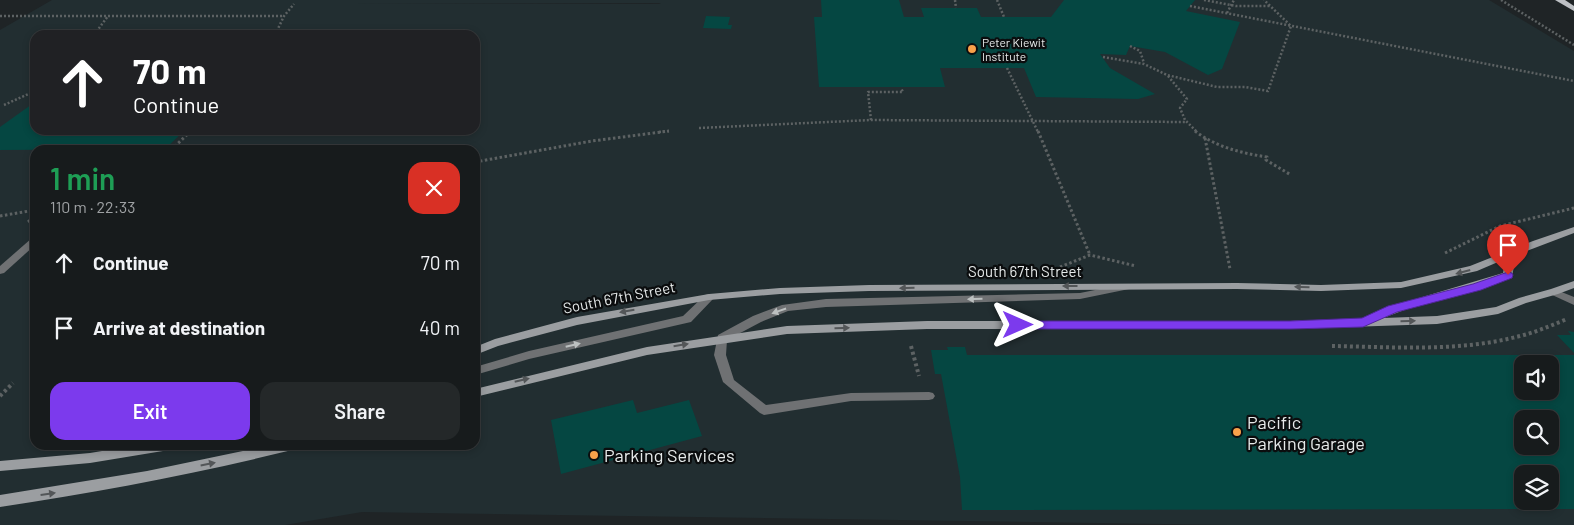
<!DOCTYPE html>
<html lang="en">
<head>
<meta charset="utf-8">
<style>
  :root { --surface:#171b1c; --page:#242829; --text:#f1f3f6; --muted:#9ea1a3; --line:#36393b; --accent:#7c3aed }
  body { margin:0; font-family:Barlow,sans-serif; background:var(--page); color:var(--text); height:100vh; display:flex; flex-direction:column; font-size:19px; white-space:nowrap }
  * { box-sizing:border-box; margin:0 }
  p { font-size:16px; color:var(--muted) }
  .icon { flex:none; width:28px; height:28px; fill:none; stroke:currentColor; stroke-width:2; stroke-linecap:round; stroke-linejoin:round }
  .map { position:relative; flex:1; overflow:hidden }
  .details { position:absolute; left:30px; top:145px; width:450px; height:305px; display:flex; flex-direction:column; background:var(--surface); border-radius:15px; box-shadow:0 2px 8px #0003,0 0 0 1px var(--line) }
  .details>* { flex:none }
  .guide { position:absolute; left:30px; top:30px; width:450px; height:105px; border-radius:15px; box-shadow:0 2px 8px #0003,0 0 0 1px var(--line); background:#202124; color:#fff; overflow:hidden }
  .buttons { position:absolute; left:1514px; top:355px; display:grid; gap:10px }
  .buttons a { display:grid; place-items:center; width:45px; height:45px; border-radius:10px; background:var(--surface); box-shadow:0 2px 8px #0003,0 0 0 1px var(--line); font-size:25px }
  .pin { position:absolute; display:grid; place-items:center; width:42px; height:42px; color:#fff; margin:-51px -21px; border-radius:50% 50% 50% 0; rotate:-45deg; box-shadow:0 0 5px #0007 }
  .pin .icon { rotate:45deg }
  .me { position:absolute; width:55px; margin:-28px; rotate:90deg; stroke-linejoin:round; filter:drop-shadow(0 0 4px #0008) }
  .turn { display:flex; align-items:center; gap:18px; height:105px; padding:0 20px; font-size:22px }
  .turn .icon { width:65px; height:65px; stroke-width:2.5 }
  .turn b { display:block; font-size:35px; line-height:42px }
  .round { display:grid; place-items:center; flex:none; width:52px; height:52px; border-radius:15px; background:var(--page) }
  .summary { display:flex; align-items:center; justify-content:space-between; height:85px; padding:0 20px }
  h1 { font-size:30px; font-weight:600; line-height:38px; color:#1e9e55 }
  .primary-button { display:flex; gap:10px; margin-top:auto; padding:10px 20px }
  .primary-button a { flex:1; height:58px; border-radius:15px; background:var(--accent); color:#fff; font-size:20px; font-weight:600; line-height:58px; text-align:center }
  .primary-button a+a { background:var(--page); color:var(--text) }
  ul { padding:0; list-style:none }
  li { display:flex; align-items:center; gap:15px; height:65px; padding:0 20px }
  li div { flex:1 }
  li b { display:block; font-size:19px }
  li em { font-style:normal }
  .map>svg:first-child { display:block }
  .built { fill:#222e31; fill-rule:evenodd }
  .building { fill:#054742; fill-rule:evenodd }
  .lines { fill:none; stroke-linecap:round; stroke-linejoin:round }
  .path-far2 { stroke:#5d6263; stroke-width:2.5; stroke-dasharray:2 2; stroke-linecap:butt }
  .path-far1 { stroke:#5d6263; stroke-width:3; stroke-dasharray:2.5 2.5; stroke-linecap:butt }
  .path { stroke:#5d6263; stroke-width:4; stroke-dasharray:3 3; stroke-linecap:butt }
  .service { fill:#6f7173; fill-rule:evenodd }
  .secondary { fill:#9b9ea1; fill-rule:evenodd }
  .primary { fill:#bdc0c4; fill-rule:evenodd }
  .oneway { fill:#535658 }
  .oneway2 { fill:#bcc0c0 }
  .route { fill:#7c3aed; stroke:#51269a }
  .poi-dot { fill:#f8a14a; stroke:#0b0d0e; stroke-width:2 }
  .labels { text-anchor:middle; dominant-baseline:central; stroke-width:4.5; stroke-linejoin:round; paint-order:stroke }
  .far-poi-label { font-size:12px; fill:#e6eaea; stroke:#0b0d0e; text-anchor:start }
  .street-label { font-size:15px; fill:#e6eaea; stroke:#0b0d0e }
  .near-poi-label { font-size:18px; fill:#e6eaea; stroke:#0b0d0e; text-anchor:start }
</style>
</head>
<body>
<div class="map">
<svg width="1574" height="525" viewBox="0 0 1574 525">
  <rect width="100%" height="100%" fill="#1f2426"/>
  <!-- built -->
  <path class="built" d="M52,0H1489L1574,51V525H1227L362,512L285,525H0V30ZM661,3L659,4H347ZM35,35H475V130H35ZM35,150H475V445H35ZM1522,364H1550V391H1522ZM1522,419H1550V446H1522ZM1522,474H1550V501H1522Z"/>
  <!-- building -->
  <g class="building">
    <path d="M821,0H899L904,17H924L921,8H977L981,17H1051L1064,0H1195L1186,11L1240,22L1222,69L1208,75L1165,52L1130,46L1126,55L1100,54L1110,68L1155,94L1138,99L1036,97L1024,68H940L945,87H819L814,17H822Z"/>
    <path d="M706,16L730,17L728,25H732L731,29L703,28Z"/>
    <path d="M35,102V130H185L165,149L0,150V127Z"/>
    <path d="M1568,331L1574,332V353L1557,335H1571Z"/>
    <path d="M947,347H965L967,355H1574V509L962,510L960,477L941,374H935L931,350H948ZM1522,364H1550V391H1522ZM1522,419H1550V446H1522ZM1522,474H1550V501H1522Z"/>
    <path d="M633,400L637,413L689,400L702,436L561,474L551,420Z"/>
  </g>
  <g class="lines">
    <!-- path-far2 -->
    <g class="path-far2">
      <path d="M955,0L956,8"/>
      <path d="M997,0L1004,17"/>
      <path d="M1204,0L1236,6H1270"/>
      <path d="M1501,0L1574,45"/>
      <path d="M1190,6L1574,81"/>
      <path d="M1227,13L1234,0"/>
      <path d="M0,16H284"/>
      <path d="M94,35L108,16"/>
      <path d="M275,35L284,16L294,4"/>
      <path d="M1130,46L1140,51L1144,63"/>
      <path d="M1103,57L1144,64L1167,75L1217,87H1245L1268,91L1291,26L1264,0"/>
      <path d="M1007,68L1038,132"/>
      <path d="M1168,76L1187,99L1180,108L1185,120L1197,132"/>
      <path d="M4,105L35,91"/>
      <path d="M871,120L868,92H903L901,88"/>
      <path d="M699,128L871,120L1185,122"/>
      <path d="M189,132L192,130"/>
      <path d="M659,132L670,131"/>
    </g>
    <!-- path-far1 -->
    <g class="path-far1">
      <path d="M1038,131L1090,255"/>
      <path d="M1195,131C1216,147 1241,153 1267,157L1266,160L1291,175"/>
      <path d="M1205,138L1230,269"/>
      <path d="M171,150L191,131"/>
      <path d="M475,162L592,141L669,131"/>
      <path d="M0,216L35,210"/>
      <path d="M28,222L35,216"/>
      <path d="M1445,253L1500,226L1574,208"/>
      <path d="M1060,267L1090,255L1136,266"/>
    </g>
    <!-- path -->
    <g class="path">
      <path d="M911,346L919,376"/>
      <path d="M1332,346C1393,347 1457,352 1516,337C1534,333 1550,326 1567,319"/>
      <path d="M0,396L13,383"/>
    </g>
    <!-- service -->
    <g class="service">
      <path d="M35,237V245L4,273L0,274V266L32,238Z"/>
      <path d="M1125,284L1129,285L1130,287L1129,289L1080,299L826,307L788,311L761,322L727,340L726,355L734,380L766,405L851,393L929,392L933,393L935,396L933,399L929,400L851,401L764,415L760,413L723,382L714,355L718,335L753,316L782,305L826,299L1080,293Z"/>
      <path d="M1554,289L1574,297V305L1550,294L1549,292Z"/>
      <path d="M709,294L713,295L714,297L713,299L691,322L529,359L475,375V367L529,351L683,316L705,295Z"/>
    </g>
    <!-- secondary -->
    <g class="secondary">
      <path d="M1574,227V233L1516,255L1512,277L1407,309L1383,318L1437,316L1496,307L1519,298L1551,289L1574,281V288L1558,294L1526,303L1498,314L1437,324L1290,329H927L787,334L647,355L475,397V389L647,347L787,326L927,321H1290L1364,319L1399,304L1503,273L1505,259L1477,271L1401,288L1321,291L1237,289L869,291L780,294L709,300L577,325L498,346L475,355V347L495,339L577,317L709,294L780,288L869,285L1237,283L1321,285L1401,282L1470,266L1533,241Z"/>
      <path d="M138,445H175L173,449L169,450L90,463L0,471V461L90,453Z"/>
      <path d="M271,445H298L296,449L292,450C195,474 98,492 0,507V495L147,471Z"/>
    </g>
    <!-- primary -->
    <path class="primary" d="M1555,0H1565L1574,6V11Z"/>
  </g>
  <!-- one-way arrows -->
  <defs><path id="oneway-solid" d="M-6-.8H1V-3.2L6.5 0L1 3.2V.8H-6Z" transform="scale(1.25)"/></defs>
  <g class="oneway">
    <use href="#oneway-solid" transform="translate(1463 272) rotate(165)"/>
    <use href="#oneway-solid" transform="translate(1070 286) rotate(180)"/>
    <use href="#oneway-solid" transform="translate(1302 287) rotate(-178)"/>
    <use href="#oneway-solid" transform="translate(907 288) rotate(179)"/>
    <use href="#oneway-solid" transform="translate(627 311) rotate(170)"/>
    <use href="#oneway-solid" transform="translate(1408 321) rotate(-2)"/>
    <use href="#oneway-solid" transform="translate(842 328) rotate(-2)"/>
    <use href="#oneway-solid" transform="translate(681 345) rotate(-9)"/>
    <use href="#oneway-solid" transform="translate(522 380) rotate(-13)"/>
    <use href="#oneway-solid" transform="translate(208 464) rotate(-11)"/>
    <use href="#oneway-solid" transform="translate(48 494) rotate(-8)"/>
  </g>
  <g class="oneway2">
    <use href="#oneway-solid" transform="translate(975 299) rotate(178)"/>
    <use href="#oneway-solid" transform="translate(779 311) rotate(161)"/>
    <use href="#oneway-solid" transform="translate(573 345) rotate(-13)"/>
  </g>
  <!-- route -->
  <path class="route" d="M1508,272L1512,273L1513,275L1512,278L1481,290L1397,312L1363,327L1290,329H1018L1012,325L1018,321H1290L1362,318L1388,306L1473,284Z"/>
  <!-- markers -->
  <g class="poi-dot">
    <circle cx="972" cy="49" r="5"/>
    <circle cx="1237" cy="432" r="5"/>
    <circle cx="594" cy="455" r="5"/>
  </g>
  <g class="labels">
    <!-- far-poi labels -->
    <g class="far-poi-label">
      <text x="982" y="42">Peter Kiewit<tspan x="982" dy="14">Institute</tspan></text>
    </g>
    <!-- street labels -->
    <g class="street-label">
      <text x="1025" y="271">South 67th Street</text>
      <text transform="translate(619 297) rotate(-11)">South 67th Street</text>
    </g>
    <!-- near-poi labels -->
    <g class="near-poi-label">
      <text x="1247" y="422">Pacific<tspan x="1247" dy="21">Parking Garage</tspan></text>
      <text x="604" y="455">Parking Services</text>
    </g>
  </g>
</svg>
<div class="buttons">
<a><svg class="icon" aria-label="sound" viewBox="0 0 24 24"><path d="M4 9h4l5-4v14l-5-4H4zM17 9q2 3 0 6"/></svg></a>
<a><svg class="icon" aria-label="search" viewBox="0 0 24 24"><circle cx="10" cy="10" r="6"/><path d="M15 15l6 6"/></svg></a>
<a><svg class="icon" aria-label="layers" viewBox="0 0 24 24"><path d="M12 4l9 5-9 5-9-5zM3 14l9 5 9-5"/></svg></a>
</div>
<div class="pin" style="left:1508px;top:275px;background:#d93025"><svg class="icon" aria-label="arrive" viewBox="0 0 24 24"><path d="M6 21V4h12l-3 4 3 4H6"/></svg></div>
<svg class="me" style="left:1018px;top:325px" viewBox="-20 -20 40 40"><path d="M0-17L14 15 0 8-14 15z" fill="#7c3aed" stroke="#fff" stroke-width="4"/></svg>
<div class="guide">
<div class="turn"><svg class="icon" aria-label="ahead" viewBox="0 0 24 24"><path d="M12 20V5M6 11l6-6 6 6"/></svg><div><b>70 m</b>Continue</div></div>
</div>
<section class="details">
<div class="summary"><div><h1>1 min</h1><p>110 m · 22:33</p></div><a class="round" style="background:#d93025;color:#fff"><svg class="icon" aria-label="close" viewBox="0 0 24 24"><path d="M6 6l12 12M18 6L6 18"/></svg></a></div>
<ul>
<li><svg class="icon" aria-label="ahead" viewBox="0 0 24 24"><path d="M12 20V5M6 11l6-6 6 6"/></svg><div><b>Continue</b></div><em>70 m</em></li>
<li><svg class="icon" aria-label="arrive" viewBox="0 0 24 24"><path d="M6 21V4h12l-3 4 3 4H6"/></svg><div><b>Arrive at destination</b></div><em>40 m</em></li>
</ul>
<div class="primary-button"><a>Exit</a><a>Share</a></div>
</section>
</div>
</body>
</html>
